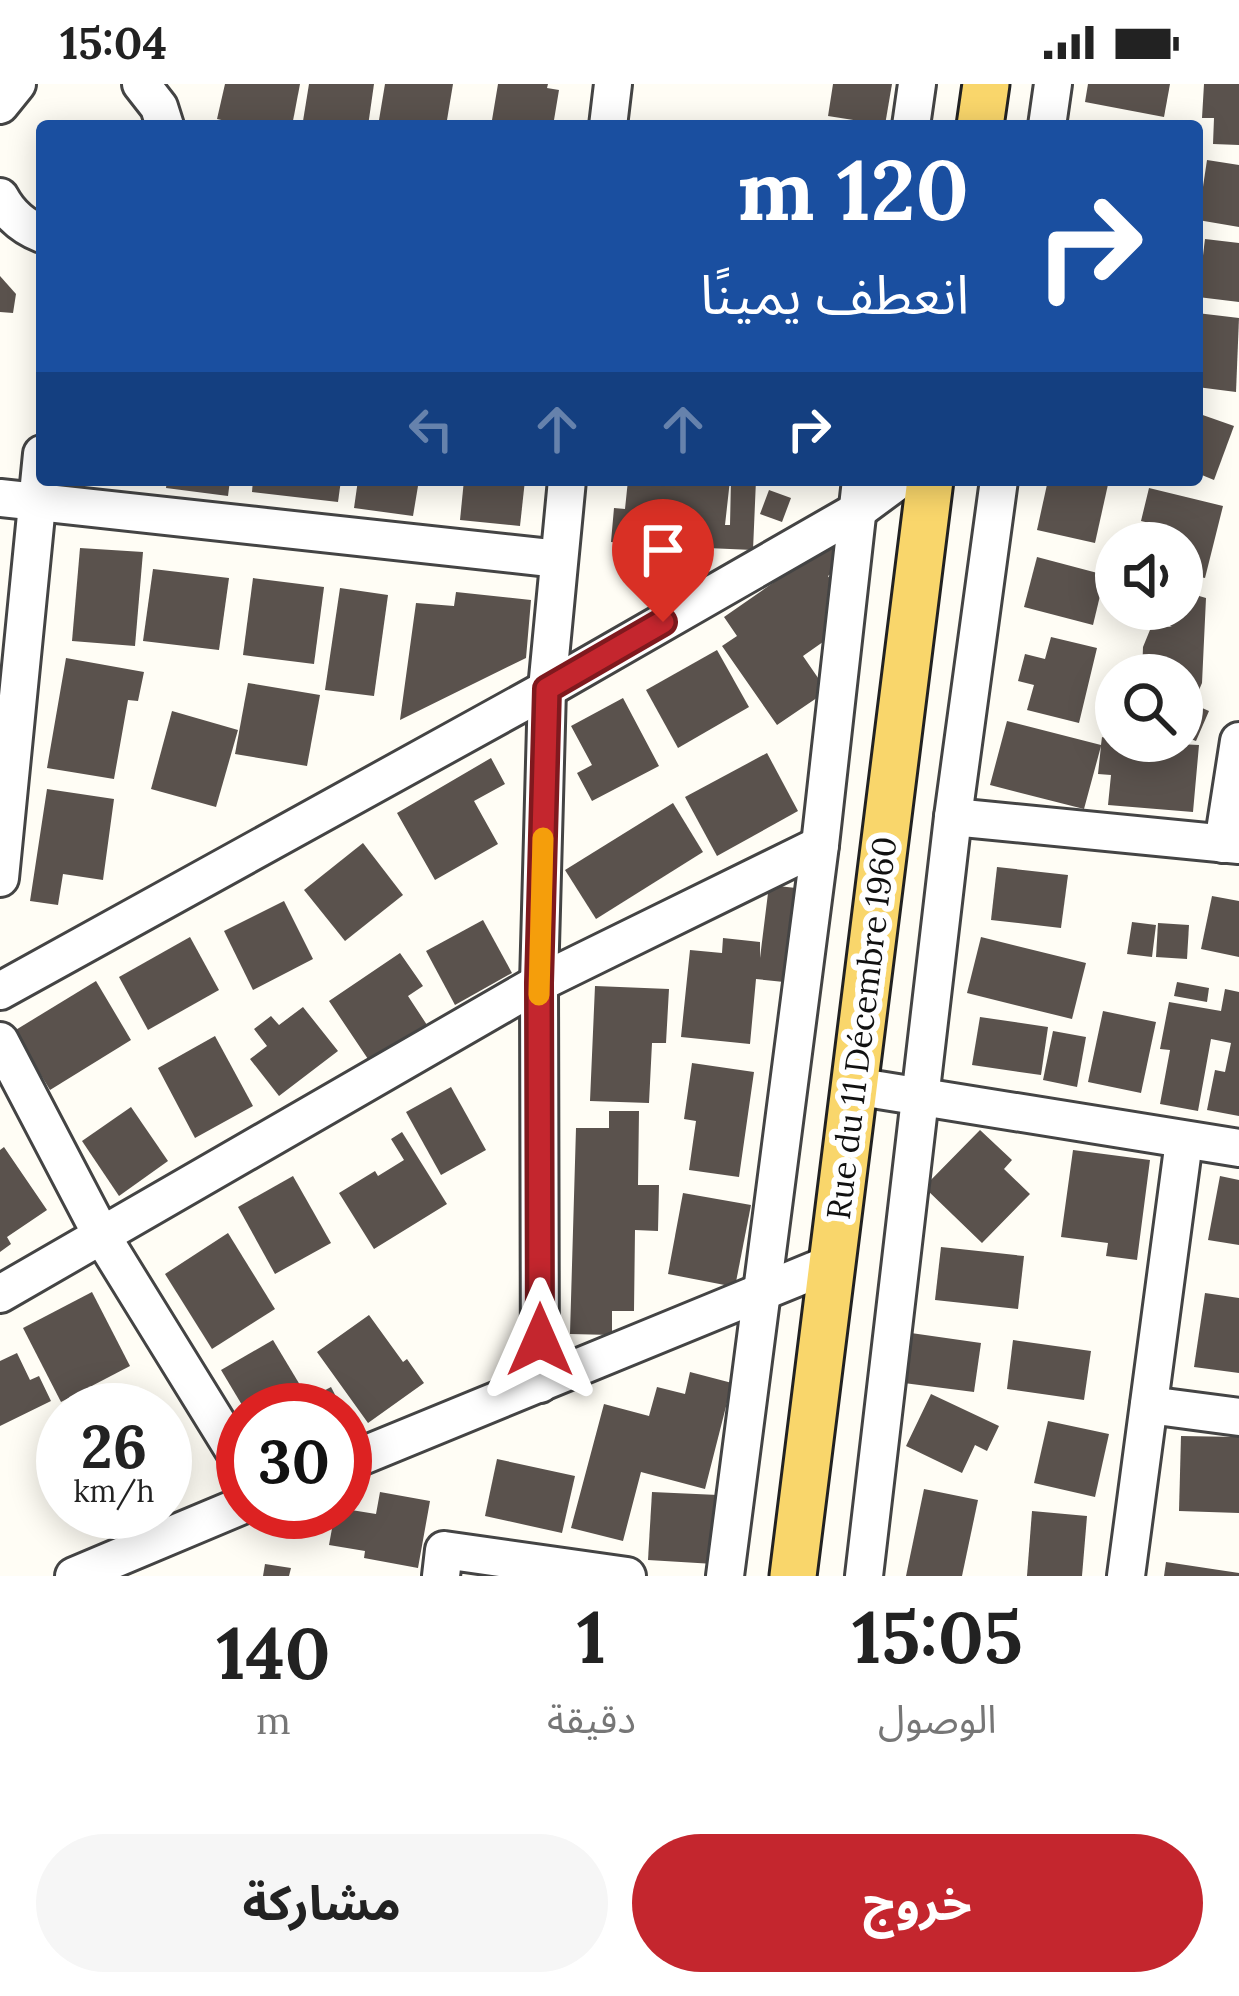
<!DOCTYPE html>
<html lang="ar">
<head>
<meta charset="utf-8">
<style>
  :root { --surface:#fff; --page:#f6f6f6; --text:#222; --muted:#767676; --accent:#c4262e }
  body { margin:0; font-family:Lora,"Noto Sans Arabic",serif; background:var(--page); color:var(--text); direction:rtl; height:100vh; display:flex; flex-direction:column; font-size:45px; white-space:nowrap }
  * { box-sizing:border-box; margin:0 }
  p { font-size:39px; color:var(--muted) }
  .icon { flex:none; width:66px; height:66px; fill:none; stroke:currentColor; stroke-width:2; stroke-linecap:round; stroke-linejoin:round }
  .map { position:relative; height:1492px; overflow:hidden; direction:ltr }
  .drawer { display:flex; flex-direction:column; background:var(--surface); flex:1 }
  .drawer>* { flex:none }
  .top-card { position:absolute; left:36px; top:36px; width:1167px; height:366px; border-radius:12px; box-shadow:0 6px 30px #0003; direction:rtl; background:#1a4fa0; color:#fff; overflow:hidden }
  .buttons { position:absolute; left:1095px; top:438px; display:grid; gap:24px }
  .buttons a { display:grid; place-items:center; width:108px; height:108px; border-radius:50%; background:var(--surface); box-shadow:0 6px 30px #0003; font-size:60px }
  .speed { position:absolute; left:36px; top:1299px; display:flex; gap:24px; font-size:60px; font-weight:700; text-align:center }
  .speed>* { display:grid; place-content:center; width:156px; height:156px; border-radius:50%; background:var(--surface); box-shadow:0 6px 30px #0003; line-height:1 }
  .speed small { font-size:30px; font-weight:400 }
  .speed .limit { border:18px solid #d22; background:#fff; color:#111 }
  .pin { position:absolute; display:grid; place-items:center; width:102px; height:102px; color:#fff; margin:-123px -51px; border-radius:50% 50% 50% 0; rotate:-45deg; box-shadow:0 0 12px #0007 }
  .pin .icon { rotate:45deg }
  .me { position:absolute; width:132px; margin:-66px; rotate:0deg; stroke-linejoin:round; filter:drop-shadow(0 0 9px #0008) }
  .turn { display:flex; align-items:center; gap:42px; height:252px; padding:0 36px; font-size:54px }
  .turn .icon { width:156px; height:156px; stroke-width:2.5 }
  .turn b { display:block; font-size:84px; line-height:102px }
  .lanes { display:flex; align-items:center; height:114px; padding:0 36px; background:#0003; justify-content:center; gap:60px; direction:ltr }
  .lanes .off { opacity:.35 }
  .eta { display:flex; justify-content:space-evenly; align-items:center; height:204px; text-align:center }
  .eta b { font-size:72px; font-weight:700; line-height:84px }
  .primary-button { display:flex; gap:24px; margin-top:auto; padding:24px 36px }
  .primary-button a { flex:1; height:138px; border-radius:72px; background:var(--accent); color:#fff; font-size:48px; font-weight:700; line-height:138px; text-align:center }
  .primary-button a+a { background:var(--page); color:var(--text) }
  .status { display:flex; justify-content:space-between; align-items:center; height:84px; padding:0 60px; background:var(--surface); direction:ltr }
  .status svg { height:33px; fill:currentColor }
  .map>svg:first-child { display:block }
  .building { fill:#5a524d }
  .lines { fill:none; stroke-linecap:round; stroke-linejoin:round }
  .minor-casing { stroke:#444; stroke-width:42 }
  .major-casing { stroke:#222; stroke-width:51 }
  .minor { stroke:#fff; stroke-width:36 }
  .major { stroke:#f9d66b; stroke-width:45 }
  .route-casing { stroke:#7f191e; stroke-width:30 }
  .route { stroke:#c4262e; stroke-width:21 }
  .slow { stroke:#f59e0b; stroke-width:21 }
  .labels { text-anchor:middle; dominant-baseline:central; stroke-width:12; stroke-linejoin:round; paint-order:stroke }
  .street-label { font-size:33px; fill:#111; stroke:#fff }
</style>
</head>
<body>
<div class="status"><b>15:04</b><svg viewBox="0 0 49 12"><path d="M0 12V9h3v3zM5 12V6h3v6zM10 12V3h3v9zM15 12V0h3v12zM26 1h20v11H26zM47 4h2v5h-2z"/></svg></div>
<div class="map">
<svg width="1239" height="1492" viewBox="0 0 1239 1492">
  <rect width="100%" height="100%" fill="#fffdf5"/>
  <!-- building -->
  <g class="building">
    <path d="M225,0H300L292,42H248L217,35Z"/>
    <path d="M309,0H374L368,42L303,37Z"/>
    <path d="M385,0H453L446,42H378Z"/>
    <path d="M498,0H548L547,4L559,6L553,42H491Z"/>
    <path d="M833,0H892L885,41L828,32Z"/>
    <path d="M1088,0H1170L1164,33L1085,18Z"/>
    <path d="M1204,0H1239V61L1213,60L1214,34H1202Z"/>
    <path d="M1207,76L1239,81V143L1198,136Z"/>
    <path d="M1205,155L1239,159V218L1198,213Z"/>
    <path d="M0,192L16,210L13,229L0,228Z"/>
    <path d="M1197,229L1239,234L1236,308L1197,303Z"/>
    <path d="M1197,329L1234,342L1214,396L1197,389Z"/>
    <path d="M167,396H230L228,412L166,404Z"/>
    <path d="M253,396H341L338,418L252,408Z"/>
    <path d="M358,396H419L413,432L354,424Z"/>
    <path d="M464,396H525L520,442L460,436Z"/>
    <path d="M628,396H730L725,441H730L731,396H756L753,466L707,464L708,444L645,437L641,461L611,458L614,424L625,425Z"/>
    <path d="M1048,396H1109L1095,459L1037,446Z"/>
    <path d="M1149,404L1223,422L1205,494L1182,489V459H1154L1158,441L1141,437Z"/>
    <path d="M769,406L791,414L782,438L760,430Z"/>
    <path d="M832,458L846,478L828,492L857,534L803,572L827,607L777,641L722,562L737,552L724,533Z"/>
    <path d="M80,464L143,468L135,562L72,557Z"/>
    <path d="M1037,473L1105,491L1093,541L1024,523Z"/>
    <path d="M153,485L229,494L219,566L143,557Z"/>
    <path d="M253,494L324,503L314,580L243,571Z"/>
    <path d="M340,504L388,511L374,612L325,606Z"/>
    <path d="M1182,507L1206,514L1202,599L1193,620L1209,627L1196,657L1182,652V591H1142L1143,563L1152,541L1172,543L1129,525H1182Z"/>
    <path d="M456,508L531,516L526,574L400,636L416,519L454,522Z"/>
    <path d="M1051,553L1097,564L1079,639L1027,626L1034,601L1018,597L1025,570L1045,575Z"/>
    <path d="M717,566L749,623L678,664L646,606Z"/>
    <path d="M66,574L144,588L138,617L128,616L114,695L47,684Z"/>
    <path d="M248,599L320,611L307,682L235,670Z"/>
    <path d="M623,614L659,682L592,717L577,689L592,681L571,642Z"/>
    <path d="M172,627L238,646L216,723L151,705Z"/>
    <path d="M1007,637L1101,661L1102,653L1116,657L1199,661L1193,728L1108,721L1111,691L1098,690L1101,662L1084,725L990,701Z"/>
    <path d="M767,669L798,727L717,772L685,713Z"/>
    <path d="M491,674L505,700L474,717L498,760L435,796L397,729Z"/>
    <path d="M47,705L114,715L103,796L63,790L58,821L30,817Z"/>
    <path d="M673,719L703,768L596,835L565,786Z"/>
    <path d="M363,759L403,811L345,857L304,806Z"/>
    <path d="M997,783L1068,791L1061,844L991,836Z"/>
    <path d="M769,801L796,804L784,898L756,895L750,960L681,953L690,866L722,869L723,854L760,858V874Z"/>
    <path d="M1212,812L1239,817V873L1201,865Z"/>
    <path d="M284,817L313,875L253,906L224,847Z"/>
    <path d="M483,836L512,889L455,921L426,867Z"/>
    <path d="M1132,838L1156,841L1152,873L1127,870Z"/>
    <path d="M1158,839L1189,841L1187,875L1156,873Z"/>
    <path d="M190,853L219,906L148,946L119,893Z"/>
    <path d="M981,853L1086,879L1072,935L967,909Z"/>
    <path d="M400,869L423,902L408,912L427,941L370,978L329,917Z"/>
    <path d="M96,897L131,956L50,1006L14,947Z"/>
    <path d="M1177,898L1209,904L1207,918L1174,912Z"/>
    <path d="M595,902L669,905L666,959H652L649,1019L590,1017Z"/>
    <path d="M1225,905L1239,908V1032L1207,1026L1215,986L1225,988L1231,959L1211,955L1198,1027L1160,1020L1170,966L1160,965L1169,918L1221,927Z"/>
    <path d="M303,923L338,967L279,1012L250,975L267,962L254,945L271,932L279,941Z"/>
    <path d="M1103,927L1156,938L1141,1009L1088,998Z"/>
    <path d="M980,933L1048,943L1041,991L972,981Z"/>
    <path d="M1053,947L1086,953L1077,1003L1043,996Z"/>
    <path d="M215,952L253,1022L195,1054L158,984Z"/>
    <path d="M692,979L754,988L739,1093L689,1086L696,1037L684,1035Z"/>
    <path d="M451,1003L486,1066L441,1091L406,1028Z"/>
    <path d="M131,1023L168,1077L119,1112L82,1057Z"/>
    <path d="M609,1027H639L638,1101H659L658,1147L635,1146L634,1227H612V1251L570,1250L576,1044H609Z"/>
    <path d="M980,1046L1012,1076L1004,1085L1030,1110L982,1159L924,1103Z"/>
    <path d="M402,1048L447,1120L374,1165L339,1109L375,1087L378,1092L404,1076L391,1055Z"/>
    <path d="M4,1063L47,1126L7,1153L11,1160L0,1168V1066Z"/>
    <path d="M1073,1066L1150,1076L1137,1176L1106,1172L1108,1159L1061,1153Z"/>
    <path d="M293,1092L331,1159L275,1190L238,1123Z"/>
    <path d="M1220,1092L1239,1096V1161L1208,1156Z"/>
    <path d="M683,1109L751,1121L735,1203L668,1190Z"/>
    <path d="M228,1149L275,1225L212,1265L165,1190Z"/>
    <path d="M941,1163L1024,1172L1018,1225L935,1216Z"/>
    <path d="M92,1208L130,1282L61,1318L23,1244Z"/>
    <path d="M1205,1209L1239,1214V1289L1194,1283Z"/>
    <path d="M369,1231L403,1278L407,1275L424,1299L368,1339L317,1268Z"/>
    <path d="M904,1248L981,1259L974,1308L896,1298Z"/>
    <path d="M273,1256L315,1326H245L221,1286Z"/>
    <path d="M1013,1256L1091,1267L1084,1316L1007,1305Z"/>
    <path d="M17,1269L30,1296L39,1292L51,1317L0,1342V1277Z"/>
    <path d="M690,1288L732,1299L705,1405L641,1388L623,1457L571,1444L604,1320L649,1332L657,1303L685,1310Z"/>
    <path d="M331,1303L343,1326H319L312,1313Z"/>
    <path d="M931,1310L999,1342L987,1367L975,1361L962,1389L906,1362Z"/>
    <path d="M1048,1337L1109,1350L1095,1413L1034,1399Z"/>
    <path d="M63,1351V1426L39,1382L57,1373L49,1359Z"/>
    <path d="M1181,1352L1239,1353V1429L1179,1427Z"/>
    <path d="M497,1375L575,1392L562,1449L485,1432Z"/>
    <path d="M924,1405L978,1416L962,1492H906Z"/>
    <path d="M380,1408L430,1417L418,1484L364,1474L365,1467L329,1461L335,1428H345V1425L376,1430Z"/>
    <path d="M652,1408L718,1411L714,1480L648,1476Z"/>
    <path d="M1032,1427L1087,1432L1082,1492H1027Z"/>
    <path d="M1166,1478L1239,1489V1492H1164Z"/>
    <path d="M265,1480L291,1484L289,1492H263Z"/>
  </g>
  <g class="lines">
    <!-- minor casing -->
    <g class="minor-casing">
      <g id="minor">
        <path d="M141,0L159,23L165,42"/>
        <path d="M0,21L17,0"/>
        <path d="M608,42L613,0"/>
        <path d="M911,42L917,0"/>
        <path d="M1047,42L1053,0"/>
        <path d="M0,113C9,130 24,143 42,150"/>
        <path d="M0,414L559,475"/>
        <path d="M953,733L1239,761"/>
        <path d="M1223,760L1239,657"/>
        <path d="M0,794L42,370"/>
        <path d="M0,907L547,605L857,427L899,396"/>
        <path d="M0,957L103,1154L243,1381"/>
        <path d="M854,1002L1239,1064"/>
        <path d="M0,1210L539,899L820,761"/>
        <path d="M540,1300L539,899L547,605L567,396"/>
        <path d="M1149,1321L1239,1333"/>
        <path d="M345,1379L830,1180"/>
        <path d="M74,1492L243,1421"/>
        <path d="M441,1492L444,1466L627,1492"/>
        <path d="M725,1492L820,761L861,396"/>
        <path d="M864,1492L953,733L999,396"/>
        <path d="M1126,1492L1184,1057"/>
      </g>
    </g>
    <!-- major casing -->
    <g class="major-casing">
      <g id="major">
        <path d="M980,42L986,0"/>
        <path d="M793,1492L930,396"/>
      </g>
    </g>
    <!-- minor -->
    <use href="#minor" class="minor"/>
    <!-- major -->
    <use href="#major" class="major"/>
  </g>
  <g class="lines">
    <!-- route casing -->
    <g class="route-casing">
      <path id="route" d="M540,1256L539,899L547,605L663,538"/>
    </g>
    <!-- route -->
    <use href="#route" class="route"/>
    <!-- slow -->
    <path class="slow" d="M539,911L543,754"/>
  </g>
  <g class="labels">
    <!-- street labels -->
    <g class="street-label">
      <text transform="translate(861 944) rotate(-83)">Rue du 11 Décembre 1960</text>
    </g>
  </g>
</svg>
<div class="buttons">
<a><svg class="icon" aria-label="sound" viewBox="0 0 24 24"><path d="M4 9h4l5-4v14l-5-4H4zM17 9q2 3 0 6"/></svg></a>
<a><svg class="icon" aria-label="search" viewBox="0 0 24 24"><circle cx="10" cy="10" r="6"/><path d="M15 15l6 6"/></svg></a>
</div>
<div class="speed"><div>26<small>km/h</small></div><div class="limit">30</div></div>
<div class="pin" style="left:663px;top:538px;background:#d93025"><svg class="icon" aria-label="arrive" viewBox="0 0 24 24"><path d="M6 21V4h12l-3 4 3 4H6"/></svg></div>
<svg class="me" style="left:540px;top:1256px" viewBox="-20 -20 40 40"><path d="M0-17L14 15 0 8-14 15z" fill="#c4262e" stroke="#fff" stroke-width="4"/></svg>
<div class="top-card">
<div class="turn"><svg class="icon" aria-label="right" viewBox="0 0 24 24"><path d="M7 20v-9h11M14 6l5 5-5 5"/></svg><div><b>120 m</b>انعطف يمينًا</div></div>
<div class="lanes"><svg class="icon off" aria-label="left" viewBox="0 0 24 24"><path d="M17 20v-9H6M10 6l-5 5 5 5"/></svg><svg class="icon off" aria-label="ahead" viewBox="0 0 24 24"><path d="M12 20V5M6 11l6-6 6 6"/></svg><svg class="icon off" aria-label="ahead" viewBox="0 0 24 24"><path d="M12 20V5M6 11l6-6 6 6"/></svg><svg class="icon" aria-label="right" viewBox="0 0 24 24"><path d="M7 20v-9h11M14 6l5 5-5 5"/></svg></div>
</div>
</div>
<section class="drawer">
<div class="eta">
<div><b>15:05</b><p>الوصول</p></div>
<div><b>1</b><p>دقيقة</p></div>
<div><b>140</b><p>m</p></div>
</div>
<div class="primary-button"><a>خروج</a><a>مشاركة</a></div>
</section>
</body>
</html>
